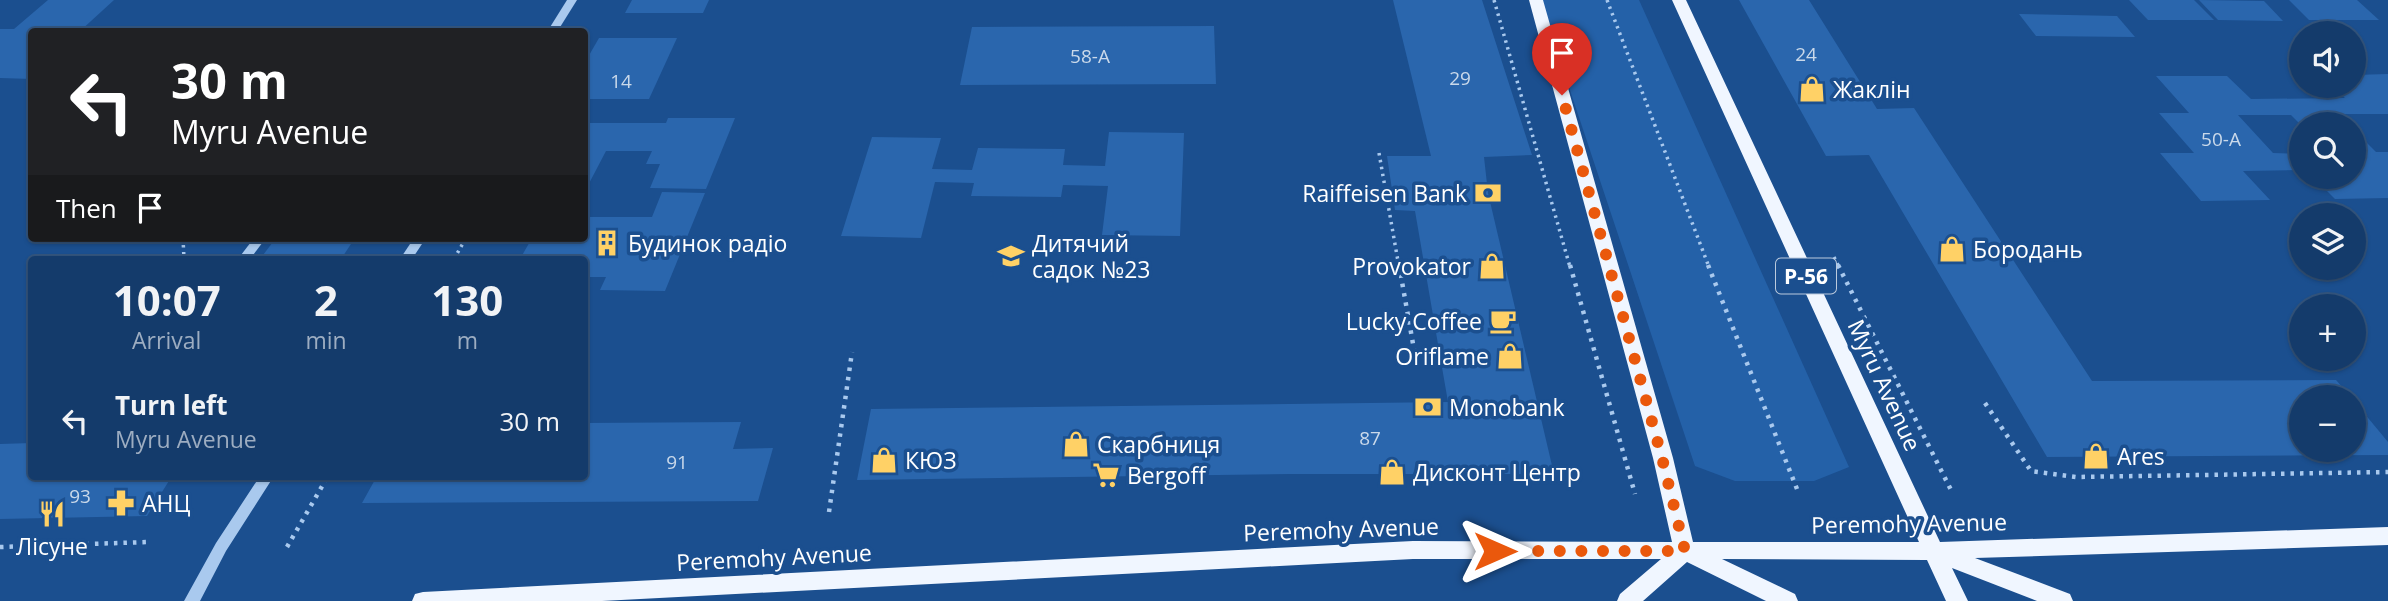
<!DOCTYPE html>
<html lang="en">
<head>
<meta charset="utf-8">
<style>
  :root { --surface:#143b6b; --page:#1d4271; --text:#f1f3f6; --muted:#9dadc1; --line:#33557e }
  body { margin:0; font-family:"Open Sans",sans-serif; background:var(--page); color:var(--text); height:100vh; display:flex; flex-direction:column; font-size:26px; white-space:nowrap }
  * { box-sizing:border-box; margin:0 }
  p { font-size:23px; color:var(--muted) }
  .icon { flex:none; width:38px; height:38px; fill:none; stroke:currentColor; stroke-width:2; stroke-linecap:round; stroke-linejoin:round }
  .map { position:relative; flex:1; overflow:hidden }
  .panel { position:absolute; left:28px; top:256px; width:560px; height:224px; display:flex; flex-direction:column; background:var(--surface); border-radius:7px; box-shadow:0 2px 5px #0004,0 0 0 2px var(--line) }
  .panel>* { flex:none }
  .guide { position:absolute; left:28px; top:28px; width:560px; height:214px; border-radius:7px; box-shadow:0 2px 5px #0004,0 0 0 2px var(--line); background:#202124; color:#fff; overflow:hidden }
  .fabs { position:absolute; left:2289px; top:21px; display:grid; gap:14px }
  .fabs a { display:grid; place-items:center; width:77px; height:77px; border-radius:50%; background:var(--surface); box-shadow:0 2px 5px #0004,0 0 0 2px var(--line); font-size:35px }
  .pin { position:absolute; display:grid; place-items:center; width:60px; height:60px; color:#fff; margin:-72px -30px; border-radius:50% 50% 50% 0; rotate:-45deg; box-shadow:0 0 7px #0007 }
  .pin .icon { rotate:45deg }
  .me { position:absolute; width:77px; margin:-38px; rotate:90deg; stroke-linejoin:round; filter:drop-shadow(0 0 5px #0008) }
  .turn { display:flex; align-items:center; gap:24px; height:147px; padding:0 28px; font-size:32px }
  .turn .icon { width:91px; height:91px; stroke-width:2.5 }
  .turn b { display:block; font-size:49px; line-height:60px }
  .then { display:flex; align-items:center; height:66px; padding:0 28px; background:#0003; gap:14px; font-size:26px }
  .eta { display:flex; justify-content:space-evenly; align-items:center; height:119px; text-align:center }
  .eta b { font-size:42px; font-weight:700; line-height:49px }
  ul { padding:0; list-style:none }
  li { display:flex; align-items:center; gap:21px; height:91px; padding:0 28px }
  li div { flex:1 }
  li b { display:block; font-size:26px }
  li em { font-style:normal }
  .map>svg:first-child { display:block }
  .green { fill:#2461a8 }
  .building { fill:#2a66ad }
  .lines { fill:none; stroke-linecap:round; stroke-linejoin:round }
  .path-far1 { stroke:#a9c9ee; stroke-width:3.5; stroke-dasharray:2.5 4.5; stroke-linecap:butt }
  .path { stroke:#a9c9ee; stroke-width:4.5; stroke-dasharray:3.5 6; stroke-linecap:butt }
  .minor { fill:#a9c9ee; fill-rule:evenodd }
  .major { fill:#f0f6ff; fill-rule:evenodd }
  .route { stroke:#ea580c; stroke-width:12; stroke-dasharray:0 21.6 }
  .labels { text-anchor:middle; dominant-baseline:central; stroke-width:7; stroke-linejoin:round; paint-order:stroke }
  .number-label { font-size:19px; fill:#cad9ea }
  .shield { fill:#1b4f8f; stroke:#bbcadd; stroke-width:2 }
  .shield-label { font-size:21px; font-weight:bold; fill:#fff }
  .poi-label { font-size:23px; fill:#fff; stroke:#1b4f8f; text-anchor:start }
  .street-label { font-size:23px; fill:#fff; stroke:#1b4f8f }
</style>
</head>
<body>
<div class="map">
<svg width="2388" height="601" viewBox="0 0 2388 601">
  <rect width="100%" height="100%" fill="#1b4f8f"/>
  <!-- green -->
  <path class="green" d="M1540,0H1639L1849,467L1814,481H1735L1695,466Z"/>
  <!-- building -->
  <g class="building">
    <path d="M48,0H114L79,32H32V79L0,78V29H14Z"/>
    <path d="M632,0H709L703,13H625Z"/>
    <path d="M1393,0H1482L1532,155L1484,157L1488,193L1554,474H1290L857,480L871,409L1448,402L1415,211L1395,210L1387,156H1431Z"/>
    <path d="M1739,0H1809L1877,109L1914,108L2092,381L2336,380L2351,397H2301V450H2354V401L2388,442V455L2047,457L1869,155L1826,156Z"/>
    <path d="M2129,0H2194L2214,20H2148Z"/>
    <path d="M2199,0L2264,1L2283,21L2218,20Z"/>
    <path d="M2289,0H2357L2379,20H2309Z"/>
    <path d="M2019,14L2117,16L2135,37L2036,36Z"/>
    <path d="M1214,26L1216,84L960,85L972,27Z"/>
    <path d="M498,28L496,32H431L433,29Z"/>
    <path d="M599,38H677L649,99H584V64Z"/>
    <path d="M2388,74V114H2337L2347,124H2300L2291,115H2238L2273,153L2301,154V170L2243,171L2270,200L2201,201L2160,153H2194L2159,113H2189L2156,76H2227L2251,99L2345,98L2331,86H2354V75Z"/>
    <path d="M668,118H735L706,189L650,188L660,164H646L652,151H606L584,193V123H666Z"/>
    <path d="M2354,130L2376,152H2388V198L2335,199L2313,177H2354Z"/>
    <path d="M1109,132L1184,133L1180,236L1102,235L1108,186L1063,185L1061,197L971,196L974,183L935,182L921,238L841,236L872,137L941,138L932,169L972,170L978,148L1065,149L1063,165L1105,166Z"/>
    <path d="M662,192L705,193L665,291L600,290L606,277H584V259H520L532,238H584V217H652Z"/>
    <path d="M276,238H355L341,259H260Z"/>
    <path d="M741,422L733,449L773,448L758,501L362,503L377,476H584V423Z"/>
    <path d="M32,443V476H172L147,516L0,519V444Z"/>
  </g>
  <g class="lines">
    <!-- path-far1 -->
    <g class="path-far1">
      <path d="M1494,0L1570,267"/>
      <path d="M1607,0L1709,267"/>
      <path d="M1379,153L1399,267"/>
      <path d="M183,238L184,259"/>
      <path d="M1834,257L1839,267"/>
      <path d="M454,259L466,238"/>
    </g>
    <!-- path -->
    <g class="path">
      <path d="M1399,265L1415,355"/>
      <path d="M1570,265L1635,494"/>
      <path d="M1708,265L1799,494"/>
      <path d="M1838,265L1953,494"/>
      <path d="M1985,403L2031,471L2076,477L2388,472"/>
      <path d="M829,512L852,352"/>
      <path d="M0,547L148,542"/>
      <path d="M287,547L328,476"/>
    </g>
    <!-- minor -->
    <g class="minor">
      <path d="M567,0H577L557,32H547Z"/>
      <path d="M254,238H266L250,259H238Z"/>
      <path d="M414,238H426L412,259H400Z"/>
      <path d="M260,476H274L226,551L200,601H184L216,543Z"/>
    </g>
    <!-- major -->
    <path class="major" d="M1529,0H1543L1673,458L1693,542H1919L1672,0H1686L1940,542L2388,527V545L1975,558L2070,594L2073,601H2037L1952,568L1968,601H1946L1927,560L1722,559L1795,594L1798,601H1766L1687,562L1643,601H1617L1620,594L1661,559H1413L602,601H412L415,594L423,592L1413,541L1672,542L1653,458Z"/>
  </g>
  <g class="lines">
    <!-- route -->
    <path class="route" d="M1495,551H1685L1662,458L1562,95"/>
  </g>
  <!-- icons -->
  <defs>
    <g id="shop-bare" transform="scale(2.1)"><path d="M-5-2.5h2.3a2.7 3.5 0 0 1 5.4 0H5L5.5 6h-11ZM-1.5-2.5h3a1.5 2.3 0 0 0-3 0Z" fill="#ffd166" stroke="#1b4f8f" stroke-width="2.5" paint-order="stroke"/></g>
    <g id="bank-bare" transform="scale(2.1)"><path d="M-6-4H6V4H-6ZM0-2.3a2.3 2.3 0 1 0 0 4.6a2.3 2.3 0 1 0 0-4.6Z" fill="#ffd166" stroke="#1b4f8f" stroke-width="2.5" paint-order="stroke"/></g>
    <g id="building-bare" transform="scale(2.1)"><path d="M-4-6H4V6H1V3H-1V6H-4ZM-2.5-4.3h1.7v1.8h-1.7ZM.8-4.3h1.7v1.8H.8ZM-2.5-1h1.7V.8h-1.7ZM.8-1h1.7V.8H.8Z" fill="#ffd166" stroke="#1b4f8f" stroke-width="2.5" paint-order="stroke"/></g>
    <g id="school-bare" transform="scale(2.1)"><path d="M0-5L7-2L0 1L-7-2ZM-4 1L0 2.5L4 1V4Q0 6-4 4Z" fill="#ffd166" stroke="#1b4f8f" stroke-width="2.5" paint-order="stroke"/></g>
    <g id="cafe-bare" transform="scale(2.1)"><path d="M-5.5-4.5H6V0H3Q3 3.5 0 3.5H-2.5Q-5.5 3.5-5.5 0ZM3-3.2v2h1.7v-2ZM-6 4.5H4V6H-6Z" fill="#ffd166" stroke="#1b4f8f" stroke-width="2.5" paint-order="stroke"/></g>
    <g id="supermarket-bare" transform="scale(2.1)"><path d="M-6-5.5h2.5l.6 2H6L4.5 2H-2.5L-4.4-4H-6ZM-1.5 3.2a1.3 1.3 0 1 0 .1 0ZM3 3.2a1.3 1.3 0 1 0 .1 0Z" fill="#ffd166" stroke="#1b4f8f" stroke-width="2.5" paint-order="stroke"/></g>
    <g id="pharmacy-bare" transform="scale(2.1)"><path d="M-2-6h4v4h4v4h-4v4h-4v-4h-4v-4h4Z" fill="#ffd166" stroke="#1b4f8f" stroke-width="2.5" paint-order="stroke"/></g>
    <g id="restaurant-bare" transform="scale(2.1)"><path d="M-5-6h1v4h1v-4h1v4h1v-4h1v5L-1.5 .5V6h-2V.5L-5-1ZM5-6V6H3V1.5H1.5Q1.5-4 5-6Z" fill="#ffd166" stroke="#1b4f8f" stroke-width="2.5" paint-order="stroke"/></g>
  </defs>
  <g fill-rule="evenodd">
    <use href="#shop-bare" x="1812" y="89"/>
    <use href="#bank-bare" x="1488" y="193"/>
    <use href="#building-bare" x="607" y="243"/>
    <use href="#shop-bare" x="1952" y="249"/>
    <use href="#school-bare" x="1011" y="256"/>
    <use href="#shop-bare" x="1492" y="266"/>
    <use href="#cafe-bare" x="1503" y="321"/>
    <use href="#shop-bare" x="1510" y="356"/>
    <use href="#bank-bare" x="1428" y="407"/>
    <use href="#shop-bare" x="1076" y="444"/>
    <use href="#shop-bare" x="2096" y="456"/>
    <use href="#shop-bare" x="884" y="460"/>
    <use href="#shop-bare" x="1392" y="472"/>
    <use href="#supermarket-bare" x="1106" y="475"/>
    <use href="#pharmacy-bare" x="121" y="503"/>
    <use href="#restaurant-bare" x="52" y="514"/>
  </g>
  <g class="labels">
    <!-- number labels -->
    <g class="number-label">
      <text x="1806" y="54">24</text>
      <text x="1090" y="56">58-А</text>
      <text x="1460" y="78">29</text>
      <text x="621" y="81">14</text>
      <text x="2221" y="139">50-А</text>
      <text x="1370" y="438">87</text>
      <text x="677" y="462">91</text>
      <text x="80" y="496">93</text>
    </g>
    <!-- shield labels -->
    <rect class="shield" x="1776" y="258.5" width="60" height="35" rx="5"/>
    <g class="shield-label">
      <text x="1806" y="276">Р-56</text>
    </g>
    <!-- poi labels -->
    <g class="poi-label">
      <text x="1833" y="89">Жаклін</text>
      <text x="1467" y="193" text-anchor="end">Raiffeisen Bank</text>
      <text x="628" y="243">Будинок радіо</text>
      <text x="1032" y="243">Дитячий<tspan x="1032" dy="26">садок №23</tspan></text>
      <text x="1973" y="249">Бородань</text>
      <text x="1471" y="266" text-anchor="end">Provokator</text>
      <text x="1482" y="321" text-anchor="end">Lucky Coffee</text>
      <text x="1489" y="356" text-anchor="end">Oriflame</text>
      <text x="1449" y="407">Monobank</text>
      <text x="1097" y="444">Скарбниця</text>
      <text x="2117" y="456">Ares</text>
      <text x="905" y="460">КЮЗ</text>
      <text x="1413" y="472">Дисконт Центр</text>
      <text x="1127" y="475">Bergoff</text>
      <text x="142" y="503">АНЦ</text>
      <text x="52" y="546" text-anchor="middle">Лісуне</text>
    </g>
    <!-- street labels -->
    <g class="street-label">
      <text transform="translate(1885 385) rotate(65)">Myru Avenue</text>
      <text transform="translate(1909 523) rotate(-1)">Peremohy Avenue</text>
      <text transform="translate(1341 529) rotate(-2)">Peremohy Avenue</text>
      <text transform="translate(774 557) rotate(-3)">Peremohy Avenue</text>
    </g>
  </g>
</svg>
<div class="fabs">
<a><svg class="icon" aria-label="sound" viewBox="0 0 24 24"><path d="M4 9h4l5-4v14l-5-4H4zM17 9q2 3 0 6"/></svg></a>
<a><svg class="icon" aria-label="search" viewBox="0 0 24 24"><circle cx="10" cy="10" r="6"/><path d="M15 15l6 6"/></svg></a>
<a><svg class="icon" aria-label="layers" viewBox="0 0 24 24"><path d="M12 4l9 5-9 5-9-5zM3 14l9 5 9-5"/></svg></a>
<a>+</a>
<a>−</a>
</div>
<div class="pin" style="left:1562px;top:95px;background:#d93025"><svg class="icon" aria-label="arrive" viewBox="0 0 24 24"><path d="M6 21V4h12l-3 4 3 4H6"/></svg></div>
<svg class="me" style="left:1495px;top:551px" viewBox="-20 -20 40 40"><path d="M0-17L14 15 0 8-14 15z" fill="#ea580c" stroke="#fff" stroke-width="4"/></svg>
<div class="guide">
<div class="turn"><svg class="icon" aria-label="left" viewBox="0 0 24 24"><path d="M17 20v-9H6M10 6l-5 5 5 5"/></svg><div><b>30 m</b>Myru Avenue</div></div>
<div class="then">Then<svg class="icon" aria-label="arrive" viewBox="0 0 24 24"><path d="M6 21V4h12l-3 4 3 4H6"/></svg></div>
</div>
<section class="panel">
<div class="eta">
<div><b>10:07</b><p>Arrival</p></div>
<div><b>2</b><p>min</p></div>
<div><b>130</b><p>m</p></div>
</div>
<ul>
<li><svg class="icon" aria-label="left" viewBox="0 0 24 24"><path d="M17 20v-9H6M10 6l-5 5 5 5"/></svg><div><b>Turn left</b><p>Myru Avenue</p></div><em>30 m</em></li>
</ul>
</section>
</div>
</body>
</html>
